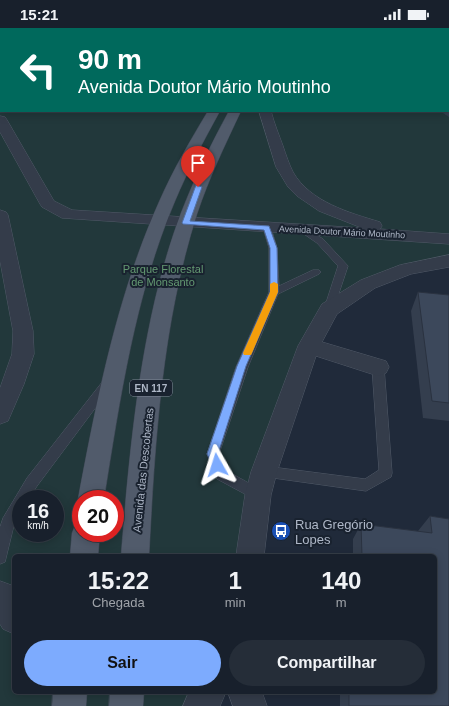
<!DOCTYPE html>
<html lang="pt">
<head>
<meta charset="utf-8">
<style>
  :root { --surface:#18202c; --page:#252d38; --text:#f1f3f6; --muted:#9fa3a9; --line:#363e48; --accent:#7dabfe }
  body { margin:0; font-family:Helvetica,sans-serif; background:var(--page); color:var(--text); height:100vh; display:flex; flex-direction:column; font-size:15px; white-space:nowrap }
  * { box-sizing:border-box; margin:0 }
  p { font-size:13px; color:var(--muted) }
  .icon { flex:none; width:22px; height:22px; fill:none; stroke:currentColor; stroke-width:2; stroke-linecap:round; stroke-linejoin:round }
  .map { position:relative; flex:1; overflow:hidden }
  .details { position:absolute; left:12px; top:526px; width:425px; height:140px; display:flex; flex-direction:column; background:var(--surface); border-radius:6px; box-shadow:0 2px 10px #0003,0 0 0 1px var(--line) }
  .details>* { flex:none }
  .banner { position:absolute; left:0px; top:0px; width:449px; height:84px; box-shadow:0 2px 10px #0003,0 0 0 1px var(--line); background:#00695c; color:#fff; overflow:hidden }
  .speed { position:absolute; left:12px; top:462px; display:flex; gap:8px; font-size:20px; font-weight:700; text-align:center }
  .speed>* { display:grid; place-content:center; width:52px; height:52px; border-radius:50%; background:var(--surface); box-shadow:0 2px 10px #0003,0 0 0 1px var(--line); line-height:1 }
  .speed small { font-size:10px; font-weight:400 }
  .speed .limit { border:6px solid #d22; background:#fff; color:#111 }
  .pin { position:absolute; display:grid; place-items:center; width:34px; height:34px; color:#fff; margin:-41px -17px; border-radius:50% 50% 50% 0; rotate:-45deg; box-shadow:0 0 4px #0007 }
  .pin .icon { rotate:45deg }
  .me { position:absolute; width:44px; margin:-22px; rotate:354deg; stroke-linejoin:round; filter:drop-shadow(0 0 3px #0008) }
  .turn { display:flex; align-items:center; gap:14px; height:84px; padding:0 12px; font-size:18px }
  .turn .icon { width:52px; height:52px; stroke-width:2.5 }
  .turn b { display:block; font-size:28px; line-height:34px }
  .eta { display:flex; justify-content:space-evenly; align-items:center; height:68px; text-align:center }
  .eta b { font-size:24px; font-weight:700; line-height:28px }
  .primary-button { display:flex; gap:8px; margin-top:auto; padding:8px 12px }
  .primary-button a { flex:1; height:46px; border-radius:24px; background:var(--accent); color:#111; font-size:16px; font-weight:700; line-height:46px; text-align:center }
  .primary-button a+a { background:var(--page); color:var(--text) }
  .status { display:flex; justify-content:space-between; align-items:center; height:28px; padding:0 20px; background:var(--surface); direction:ltr }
  .status svg { height:11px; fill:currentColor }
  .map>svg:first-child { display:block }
  .green { fill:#22383b; fill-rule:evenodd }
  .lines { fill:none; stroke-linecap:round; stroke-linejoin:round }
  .lane-casing { stroke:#515a68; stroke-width:1 }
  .street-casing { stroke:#515a68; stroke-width:1 }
  .primary-casing { stroke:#3d4654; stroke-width:1 }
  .lane { fill:#343c4a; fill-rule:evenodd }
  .street { fill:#343c4a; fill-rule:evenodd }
  .primary { fill:#515b6b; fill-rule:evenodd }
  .wall { fill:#343e4e }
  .shaded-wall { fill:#2a3240 }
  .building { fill:#3c485b; stroke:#2a3240 }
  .route { fill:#7dabfe; stroke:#516fa5 }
  .slow { fill:#f59e0b }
  .labels { text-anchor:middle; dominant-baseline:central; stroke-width:4; stroke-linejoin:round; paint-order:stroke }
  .far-street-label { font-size:9px; fill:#aeb7c7; stroke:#19222f }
  .shield { fill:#19222f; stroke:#818a99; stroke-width:1 }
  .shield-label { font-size:10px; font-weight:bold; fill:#aeb7c7 }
  .park-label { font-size:11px; fill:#649972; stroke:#19222f }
  .street-label { font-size:11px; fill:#aeb7c7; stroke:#19222f }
  .near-poi-label { font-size:13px; fill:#aeb7c7; stroke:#19222f; text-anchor:start }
</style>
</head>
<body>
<div class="status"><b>15:21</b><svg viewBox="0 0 49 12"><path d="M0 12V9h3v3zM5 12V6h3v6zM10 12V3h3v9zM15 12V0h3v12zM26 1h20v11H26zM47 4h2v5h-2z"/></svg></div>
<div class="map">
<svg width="449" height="678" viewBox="0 0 449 678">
  <rect width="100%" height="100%" fill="#202a3a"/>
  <!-- green -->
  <path class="green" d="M0,0H449V232L405,239L320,296L250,528H14V664H201L195,678H0ZM1,1H448V83H1ZM21,471H55V505H21ZM81,471H115V505H81Z"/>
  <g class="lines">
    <!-- lane casing -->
    <g class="lane-casing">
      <g id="lane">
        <path d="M267,197L271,200L277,220L279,258L313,242H319L321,244L319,246L278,266L248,339L219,426L227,443L263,463L265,467L263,471L258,473L217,451L207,426L236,339L269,264V220L263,200Z"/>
        <path d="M304,199L323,211L348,238L333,283H325L324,281L338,238L317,215L301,204L300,202Z"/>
        <path d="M378,335L382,336L384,339L392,445L391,449L366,463L259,448L258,444L259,440L264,438L365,451L379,442L372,339L374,336Z"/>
        <path d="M107,351L111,353L113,356L111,359L37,458L29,471H21V486L14,497L5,534L0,536V499L3,490L27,450L103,353Z"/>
      </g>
    </g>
    <!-- street casing -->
    <g class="street-casing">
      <g id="street">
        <path d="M0,0H12L1,1V5Z"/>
        <path d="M118,0H128L129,1H119Z"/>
        <rect x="0" y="49" width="1" height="6"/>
        <path d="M259,83H271C274,95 279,107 283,118C286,127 289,136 293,144C310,174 350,185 380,194L382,198L380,201L449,206V216L62,190L42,179L40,176L0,104V88L5,89L7,92L54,173L72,182L362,200L319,183L297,168L288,159L276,139Z"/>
        <path d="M0,182L6,184L8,187L33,303L34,326L24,356L8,393L0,396V360L12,326L13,303L0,233Z"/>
        <path d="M449,227V239L411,246L375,260L337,286L322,314L386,333L389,339L386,345L378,348L316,328L277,444L271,467L264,528H236L245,467L251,444L298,318L322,276L361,252L400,237Z"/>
        <path d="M0,553L11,557L14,562V606L3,601L0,596Z"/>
        <path d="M189,664H226L220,678H183Z"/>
        <path d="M228,664H262L267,678H233Z"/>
      </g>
    </g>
    <!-- primary casing -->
    <g class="primary-casing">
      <g id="primary">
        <path d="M278,0H288L277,1Z"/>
        <path d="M294,0H304L293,1Z"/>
        <path d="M208,83H220C204,112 188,142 175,173C135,267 120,371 104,471H81V479L78,471C97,370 117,268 159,174C173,142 190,113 208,83Z"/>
        <path d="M229,83H241C225,117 209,150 197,186C162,296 155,413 149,528H121C130,416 141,291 181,185C195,149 211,116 229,83Z"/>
        <path d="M81,493V505H100L98,528H70L72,505L76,495Z"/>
        <path d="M53,664H87L86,678H52Z"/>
        <path d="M110,664H144L143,678H109Z"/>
      </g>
    </g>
    <!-- lane -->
    <use href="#lane" class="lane"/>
    <!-- street -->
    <use href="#street" class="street"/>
    <!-- primary -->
    <use href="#primary" class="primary"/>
  </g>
  <!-- wall -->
  <g class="wall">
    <path d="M449,0V89L440,83H448V1Z"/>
    <path d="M418,264L449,267V393L423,390L411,283Z"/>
    <path d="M430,488L449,491V678H340V664H435V528H353V511L361,496L418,503Z"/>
  </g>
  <!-- shaded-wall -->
  <rect class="shaded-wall" x="0" y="26" width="1" height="19"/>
  <!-- building -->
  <g class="building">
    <path d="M409,0H449V80L448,79V1H401Z"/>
    <path d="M0,6L1,8V26H0Z"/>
    <path d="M418,264L449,267V375L432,373Z"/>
    <path d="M430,488L449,491V678H349V664H435V528H362L361,496L432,505Z"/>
  </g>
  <!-- route -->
  <path class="route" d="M196,157L202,159L190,193L269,198L277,220L278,264L246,338L218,426L223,437L221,440L217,442L214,440L207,426L237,338L270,264V220L264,202L183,196L182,195Z"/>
  <!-- slow -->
  <path class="slow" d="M274,254L278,256V264L252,325L251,327H244L243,325L270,264V256Z"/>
  <!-- icons -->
  <defs>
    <g id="bus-disc" transform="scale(1)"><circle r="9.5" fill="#1a4fb4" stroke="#19222f"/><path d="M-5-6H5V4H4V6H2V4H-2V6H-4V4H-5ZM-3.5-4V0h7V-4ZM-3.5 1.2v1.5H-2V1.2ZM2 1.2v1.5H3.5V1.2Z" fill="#fff"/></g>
  </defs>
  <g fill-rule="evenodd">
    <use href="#bus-disc" x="281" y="503"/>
  </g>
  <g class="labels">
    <!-- far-street labels -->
    <g class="far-street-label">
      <text transform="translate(342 204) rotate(3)">Avenida Doutor Mário Moutinho</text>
    </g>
    <!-- shield labels -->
    <rect class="shield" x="130" y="352" width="42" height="16" rx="3"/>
    <g class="shield-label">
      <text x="151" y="360">EN 117</text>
    </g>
    <!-- park labels -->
    <g class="park-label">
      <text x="163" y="241">Parque Florestal<tspan x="163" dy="13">de Monsanto</tspan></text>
    </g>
    <!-- street labels -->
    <g class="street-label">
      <text transform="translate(143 442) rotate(-84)">Avenida das Descobertas</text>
    </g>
    <!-- near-poi labels -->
    <g class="near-poi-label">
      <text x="295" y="496">Rua Gregório<tspan x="295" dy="15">Lopes</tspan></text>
    </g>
  </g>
</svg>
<div class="speed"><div>16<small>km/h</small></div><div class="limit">20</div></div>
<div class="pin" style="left:198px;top:159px;background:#d93025"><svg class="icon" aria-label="arrive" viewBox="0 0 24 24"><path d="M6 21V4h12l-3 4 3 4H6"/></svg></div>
<svg class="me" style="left:217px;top:437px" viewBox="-20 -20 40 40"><path d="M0-17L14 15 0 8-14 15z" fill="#7dabfe" stroke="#fff" stroke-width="4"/></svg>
<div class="banner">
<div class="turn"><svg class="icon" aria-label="left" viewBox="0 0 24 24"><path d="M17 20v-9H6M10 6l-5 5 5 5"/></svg><div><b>90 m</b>Avenida Doutor Mário Moutinho</div></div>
</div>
<section class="details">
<div class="eta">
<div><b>15:22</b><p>Chegada</p></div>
<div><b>1</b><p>min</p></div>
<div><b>140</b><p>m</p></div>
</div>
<div class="primary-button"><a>Sair</a><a>Compartilhar</a></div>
</section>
</div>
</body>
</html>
